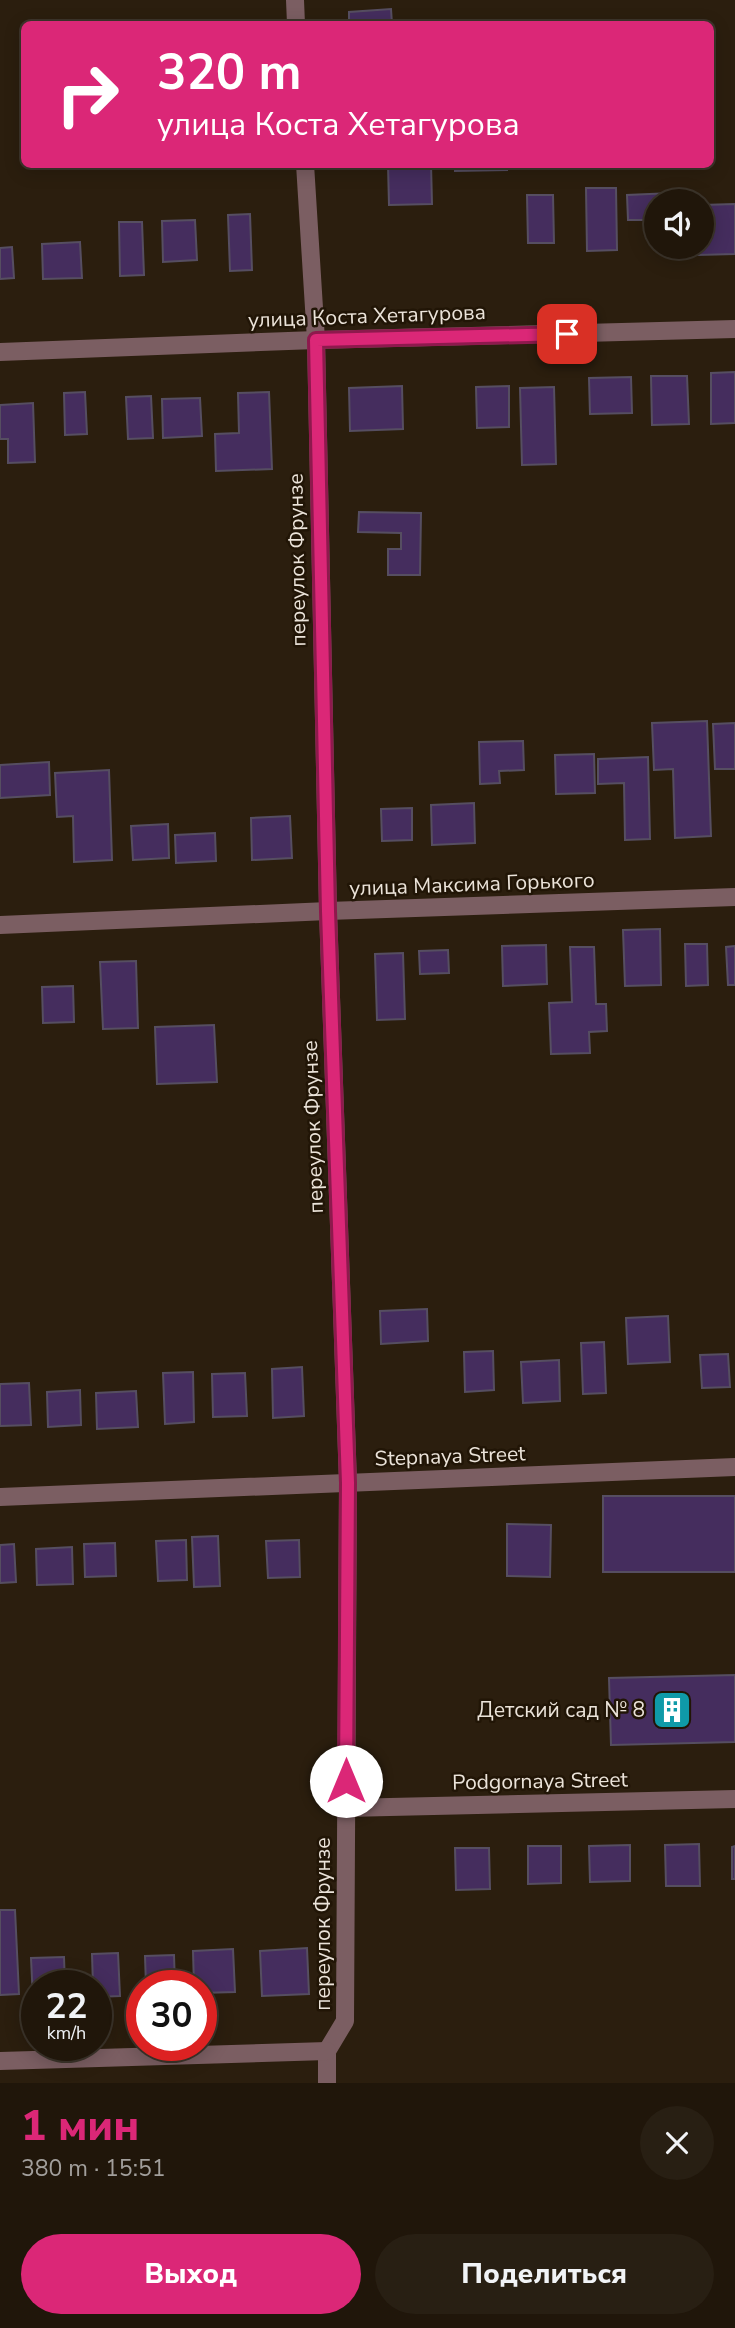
<!DOCTYPE html>
<html lang="ru">
<head>
<meta charset="utf-8">
<style>
  :root { --surface:#20160a; --page:#281f13; --text:#f1f3f6; --muted:#a29f9c; --line:#3d352b; --accent:#db2777 }
  body { margin:0; font-family:"Nunito Sans",sans-serif; background:var(--page); color:var(--text); height:100vh; display:flex; flex-direction:column; font-size:26px; white-space:nowrap }
  * { box-sizing:border-box; margin:0 }
  p { font-size:23px; color:var(--muted) }
  .icon { flex:none; width:38px; height:38px; fill:none; stroke:currentColor; stroke-width:2; stroke-linecap:round; stroke-linejoin:round }
  .map { position:relative; height:2083px; overflow:hidden }
  .sheet { display:flex; flex-direction:column; background:var(--surface); flex:1 }
  .sheet>* { flex:none }
  .guide { position:absolute; left:21px; top:21px; width:693px; height:147px; border-radius:10px; box-shadow:0 4px 18px #0003,0 0 0 2px var(--line); background:#db2777; color:#fff; overflow:hidden }
  .fabs { position:absolute; left:644px; top:189px; display:grid; gap:14px }
  .fabs a { display:grid; place-items:center; width:70px; height:70px; border-radius:50%; background:var(--surface); box-shadow:0 4px 18px #0003,0 0 0 2px var(--line); font-size:35px }
  .speed { position:absolute; left:21px; top:1970px; display:flex; gap:14px; font-size:35px; font-weight:700; text-align:center }
  .speed>* { display:grid; place-content:center; width:91px; height:91px; border-radius:50%; background:var(--surface); box-shadow:0 4px 18px #0003,0 0 0 2px var(--line); line-height:1 }
  .speed small { font-size:18px; font-weight:400 }
  .speed .limit { border:10px solid #d22; background:#fff; color:#111 }
  .pin { position:absolute; display:grid; place-items:center; width:60px; height:60px; color:#fff; margin:-30px; border-radius:14px; box-shadow:0 4px 10px #0006 }
  .me { position:absolute; width:77px; margin:-38px; rotate:0deg; stroke-linejoin:round; filter:drop-shadow(0 0 5px #0008) }
  .turn { display:flex; align-items:center; gap:24px; height:147px; padding:0 21px; font-size:32px }
  .turn .icon { width:91px; height:91px; stroke-width:2.5 }
  .turn b { display:block; font-size:49px; line-height:60px }
  .round { display:grid; place-items:center; flex:none; width:74px; height:74px; border-radius:37px; background:var(--page) }
  .summary { display:flex; align-items:center; justify-content:space-between; height:119px; padding:0 21px }
  h1 { font-size:42px; font-weight:800; line-height:52px; color:var(--accent) }
  .action { display:flex; gap:14px; margin-top:auto; padding:14px 21px }
  .action a { flex:1; height:80px; border-radius:42px; background:var(--accent); color:#fff; font-size:28px; font-weight:800; line-height:80px; text-align:center }
  .action a+a { background:var(--page); color:var(--text) }
  .map>svg:first-child { display:block }
  .building { fill:#452d5e; stroke:#564e61; stroke-width:2 }
  .lines { fill:none; stroke-linecap:round; stroke-linejoin:round }
  .minor { stroke:#7b5e62; stroke-width:18 }
  .route-casing { stroke:#8e194d; stroke-width:18 }
  .route { stroke:#db2777; stroke-width:12 }
  .labels { text-anchor:middle; dominant-baseline:central; stroke-width:5; stroke-linejoin:round; paint-order:stroke }
  .street-label { font-size:21px; fill:#ebe3d9; stroke:#211506 }
  .poi-label { font-size:21px; fill:#ebe3d9; stroke:#211506; text-anchor:end }
</style>
</head>
<body>
<div class="map">
<svg width="735" height="2083" viewBox="0 0 735 2083">
  <rect width="100%" height="100%" fill="#2b1e0e"/>
  <!-- building -->
  <g class="building">
    <path d="M391,9L392,24H349V12Z"/>
    <path d="M431,164L432,204L389,205L388,165Z"/>
    <path d="M455,164H507V170L455,171Z"/>
    <path d="M586,188H616L617,250L587,251Z"/>
    <path d="M672,193V201H656V220H628L627,195Z"/>
    <path d="M527,195H553L554,243H528Z"/>
    <path d="M735,204V254L698,255V247H702V205Z"/>
    <path d="M250,214L252,270L230,271L228,215Z"/>
    <path d="M195,220L197,260L163,262L162,221Z"/>
    <path d="M119,222H142L144,275L120,276Z"/>
    <path d="M80,242L82,278L43,279L42,244Z"/>
    <path d="M12,247L14,278L0,279V248Z"/>
    <path d="M735,372V423L711,424V373Z"/>
    <path d="M651,376H687L689,424L652,425Z"/>
    <path d="M631,377L632,413L590,414L589,378Z"/>
    <path d="M402,386L403,429L350,431L349,388Z"/>
    <path d="M509,386V427L477,428L476,387Z"/>
    <path d="M554,387L556,464L522,465L520,388Z"/>
    <path d="M85,392L87,434L65,435L64,393Z"/>
    <path d="M269,392L272,469L216,471L215,434L239,433L238,393Z"/>
    <path d="M151,396L153,438L128,439L126,397Z"/>
    <path d="M200,398L202,436L163,438L162,399Z"/>
    <path d="M33,403L35,462L8,463V439H0V405Z"/>
    <path d="M359,512L421,513L420,575H388V549H401V533L358,532Z"/>
    <path d="M707,721L711,836L675,838L673,769L654,770L652,723Z"/>
    <path d="M735,723V769H715L713,724Z"/>
    <path d="M523,741L524,770L499,771L500,783L480,784L479,742Z"/>
    <path d="M594,754L595,793L556,794L555,755Z"/>
    <path d="M648,757L650,839L625,840L624,783L598,784V759Z"/>
    <path d="M49,762L50,795L0,798V765Z"/>
    <path d="M109,770L112,860L74,862L73,816L57,817L55,773Z"/>
    <path d="M474,803L475,843L432,845L431,805Z"/>
    <path d="M412,808V840L382,841L381,809Z"/>
    <path d="M290,816L292,858L252,860L251,818Z"/>
    <path d="M168,824L169,858L133,860L131,826Z"/>
    <path d="M215,833L216,861L176,863L175,835Z"/>
    <path d="M660,929L661,985L625,986L623,930Z"/>
    <path d="M685,944H707L708,985L686,986Z"/>
    <path d="M546,945L547,984L503,986L502,946Z"/>
    <path d="M735,946V985H728L726,947Z"/>
    <path d="M570,947H594L596,1004H606L607,1031L589,1032L590,1053L551,1054L549,1003L572,1002Z"/>
    <path d="M448,950L449,973L420,974L419,951Z"/>
    <path d="M403,953L405,1019L377,1020L375,954Z"/>
    <path d="M136,961L138,1028L103,1029L100,962Z"/>
    <path d="M73,986L74,1022L43,1023L42,987Z"/>
    <path d="M214,1025L217,1082L157,1084L155,1027Z"/>
    <path d="M427,1309L428,1341L381,1344L380,1311Z"/>
    <path d="M668,1316L670,1362L628,1364L626,1318Z"/>
    <path d="M604,1342L606,1393L583,1394L581,1343Z"/>
    <path d="M493,1351L494,1390L465,1392L464,1352Z"/>
    <path d="M728,1354L730,1387L702,1388L700,1355Z"/>
    <path d="M559,1360L560,1401L523,1403L521,1362Z"/>
    <path d="M302,1367L304,1416L273,1418L272,1369Z"/>
    <path d="M193,1372L194,1422L165,1424L163,1373Z"/>
    <path d="M245,1373L247,1416L213,1417L212,1374Z"/>
    <path d="M29,1383L31,1425L0,1426V1384Z"/>
    <path d="M80,1390L81,1425L48,1427L47,1392Z"/>
    <path d="M136,1391L138,1427L97,1429L96,1393Z"/>
    <rect x="603" y="1496" width="132" height="76"/>
    <path d="M507,1524L551,1525L550,1577L507,1576Z"/>
    <path d="M218,1536L220,1586L194,1587L192,1537Z"/>
    <path d="M186,1540L187,1580L158,1581L156,1541Z"/>
    <path d="M299,1540L300,1577L268,1578L266,1541Z"/>
    <path d="M115,1543L116,1576L85,1577L84,1544Z"/>
    <path d="M14,1544L16,1582L0,1583V1545Z"/>
    <path d="M72,1547L73,1584L37,1585L36,1549Z"/>
    <path d="M735,1675V1742L611,1745L609,1678Z"/>
    <path d="M699,1844L700,1886H666L665,1845Z"/>
    <path d="M630,1845V1881L590,1882L589,1846Z"/>
    <path d="M528,1846H561V1883L528,1884Z"/>
    <path d="M735,1846V1879H732V1847Z"/>
    <path d="M455,1848H489L490,1889L456,1890Z"/>
    <path d="M0,1910H15L19,1994L0,1995Z"/>
    <path d="M307,1948L309,1994L262,1996L260,1951Z"/>
    <path d="M233,1949L235,1992L201,1993V1986H194L193,1951Z"/>
    <path d="M118,1953L120,1996L96,1997V1986H93L92,1954Z"/>
    <path d="M174,1955L175,1986H146L145,1956Z"/>
    <path d="M64,1957L65,1986H37V2000H33L31,1958Z"/>
  </g>
  <g class="lines">
    <!-- minor -->
    <g class="minor">
      <path d="M295,0L296,24"/>
      <path d="M305,164L316,340L328,911L348,1483L345,2021L327,2051V2083"/>
      <path d="M0,352L316,340L735,329"/>
      <path d="M0,925L328,911L735,897"/>
      <path d="M0,1497L735,1467"/>
      <path d="M346,1808L735,1799"/>
      <path d="M0,2061L327,2051"/>
    </g>
  </g>
  <g class="lines">
    <!-- route casing -->
    <g class="route-casing">
      <path id="route" d="M346,1781L348,1483L328,911L316,340L567,334"/>
    </g>
    <!-- route -->
    <use href="#route" class="route"/>
  </g>
  <!-- icons -->
  <defs>
    <g id="building-square" transform="scale(2.0125)"><rect x="-9" y="-9" width="18" height="18" rx="4" fill="#0f9aa8" stroke="#211506"/><path d="M-4-6H4V6H1V3H-1V6H-4ZM-2.5-4.3h1.7v1.8h-1.7ZM.8-4.3h1.7v1.8H.8ZM-2.5-1h1.7V.8h-1.7ZM.8-1h1.7V.8H.8Z" fill="#fff"/></g>
  </defs>
  <g fill-rule="evenodd">
    <use href="#building-square" x="672" y="1710"/>
  </g>
  <g class="labels">
    <!-- street labels -->
    <g class="street-label">
      <text transform="translate(367 316) rotate(-2)">улица Коста Хетагурова</text>
      <text transform="translate(297 560) rotate(-91)">переулок Фрунзе</text>
      <text transform="translate(472 884) rotate(-2)">улица Максима Горького</text>
      <text transform="translate(313 1127) rotate(-92)">переулок Фрунзе</text>
      <text transform="translate(450 1456) rotate(-2)">Stepnaya Street</text>
      <text transform="translate(540 1781) rotate(-1)">Podgornaya Street</text>
      <text transform="translate(323 1924) rotate(-90)">переулок Фрунзе</text>
    </g>
    <!-- poi labels -->
    <g class="poi-label">
      <text x="645" y="1710">Детский сад № 8</text>
    </g>
  </g>
</svg>
<div class="fabs">
<a><svg class="icon" aria-label="sound" viewBox="0 0 24 24"><path d="M4 9h4l5-4v14l-5-4H4zM17 9q2 3 0 6"/></svg></a>
</div>
<div class="speed"><div>22<small>km/h</small></div><div class="limit">30</div></div>
<div class="pin" style="left:567px;top:334px;background:#d93025"><svg class="icon" aria-label="arrive" viewBox="0 0 24 24"><path d="M6 21V4h12l-3 4 3 4H6"/></svg></div>
<svg class="me" style="left:346px;top:1781px" viewBox="-20 -20 40 40"><circle r="19" fill="#fff"/><path d="M0-13L10 11 0 6-10 11z" fill="#db2777"/></svg>
<div class="guide">
<div class="turn"><svg class="icon" aria-label="right" viewBox="0 0 24 24"><path d="M7 20v-9h11M14 6l5 5-5 5"/></svg><div><b>320 m</b>улица Коста Хетагурова</div></div>
</div>
</div>
<section class="sheet">
<div class="summary"><div><h1>1 мин</h1><p>380 m · 15:51</p></div><a class="round"><svg class="icon" aria-label="close" viewBox="0 0 24 24"><path d="M6 6l12 12M18 6L6 18"/></svg></a></div>
<div class="action"><a>Выход</a><a>Поделиться</a></div>
</section>
</body>
</html>
